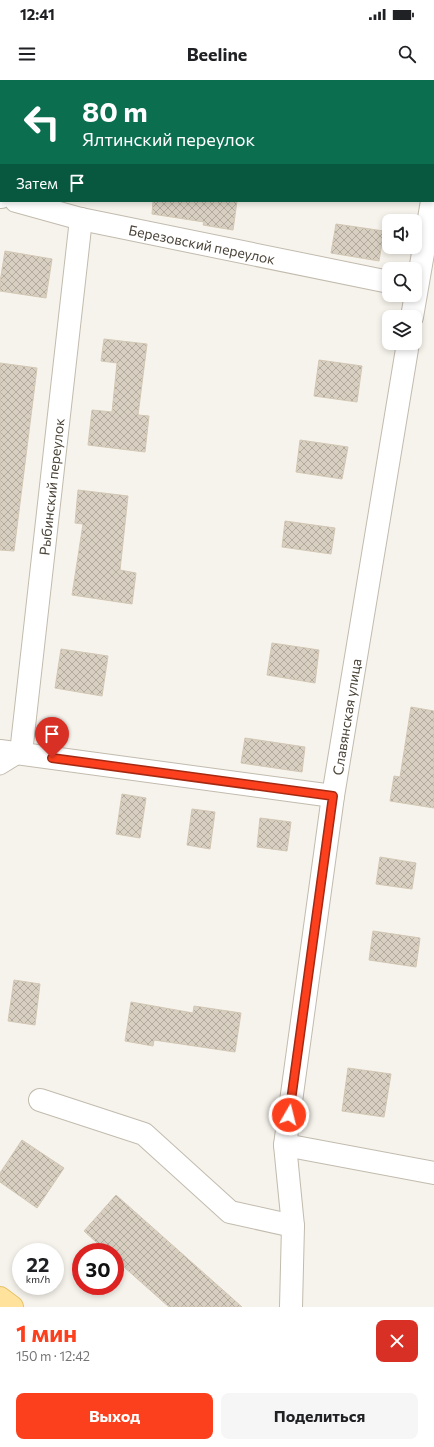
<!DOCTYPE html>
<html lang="ru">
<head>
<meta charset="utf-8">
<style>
  :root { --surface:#fff; --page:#f6f6f6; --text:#202124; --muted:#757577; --accent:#fc3f1d }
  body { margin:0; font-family:Commissioner,sans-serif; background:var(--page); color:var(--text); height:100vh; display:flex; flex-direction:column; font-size:15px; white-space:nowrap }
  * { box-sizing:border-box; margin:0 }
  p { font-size:13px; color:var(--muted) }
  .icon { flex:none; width:22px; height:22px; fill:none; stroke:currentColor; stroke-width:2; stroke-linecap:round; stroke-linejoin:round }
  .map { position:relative; height:1227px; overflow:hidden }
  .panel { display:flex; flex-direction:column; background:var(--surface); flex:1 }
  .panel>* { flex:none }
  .hud { position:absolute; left:0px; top:0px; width:434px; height:122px; box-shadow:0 2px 6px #0003; background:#0b6e4f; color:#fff; overflow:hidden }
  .fabs { position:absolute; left:382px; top:134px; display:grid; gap:8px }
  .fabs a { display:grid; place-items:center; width:40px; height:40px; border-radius:8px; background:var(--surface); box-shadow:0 2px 6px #0003; font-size:20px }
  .speed { position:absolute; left:12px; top:1163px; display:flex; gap:8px; font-size:20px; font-weight:700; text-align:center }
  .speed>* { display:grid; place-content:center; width:52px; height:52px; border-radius:50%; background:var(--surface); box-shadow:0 2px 6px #0003; line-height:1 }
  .speed small { font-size:10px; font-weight:400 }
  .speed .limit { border:6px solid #d22; background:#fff; color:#111 }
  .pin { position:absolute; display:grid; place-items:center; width:34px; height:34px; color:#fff; margin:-41px -17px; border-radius:50% 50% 50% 0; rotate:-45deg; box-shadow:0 0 4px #0007 }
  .pin .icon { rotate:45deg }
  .me { position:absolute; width:44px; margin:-22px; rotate:8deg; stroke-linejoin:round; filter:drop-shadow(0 0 3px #0008) }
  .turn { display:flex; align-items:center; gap:14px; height:84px; padding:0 16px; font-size:18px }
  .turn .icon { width:52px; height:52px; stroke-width:2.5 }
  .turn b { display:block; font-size:28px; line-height:34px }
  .then { display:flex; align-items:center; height:38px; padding:0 16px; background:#0003; gap:8px; font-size:15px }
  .round { display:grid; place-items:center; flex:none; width:42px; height:42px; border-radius:8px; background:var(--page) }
  .overview { display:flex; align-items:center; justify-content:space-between; height:68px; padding:0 16px }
  h1 { font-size:24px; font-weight:700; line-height:30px; color:var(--accent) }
  .primary-button { display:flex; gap:8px; margin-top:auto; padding:8px 16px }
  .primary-button a { flex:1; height:46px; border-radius:8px; background:var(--accent); color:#fff; font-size:16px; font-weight:700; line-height:46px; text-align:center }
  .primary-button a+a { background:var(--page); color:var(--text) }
  .status { display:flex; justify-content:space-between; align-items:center; height:28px; padding:0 20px; background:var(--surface); direction:ltr }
  .status svg { height:11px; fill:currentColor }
  header { display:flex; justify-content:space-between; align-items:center; height:52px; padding:0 16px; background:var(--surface); font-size:18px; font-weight:700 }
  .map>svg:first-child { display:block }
  .building { fill:url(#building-cross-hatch); stroke:#d3c7b4 }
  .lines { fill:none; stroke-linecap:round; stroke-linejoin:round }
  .lane-casing { stroke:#c2bbae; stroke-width:19 }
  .street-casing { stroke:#c2bbae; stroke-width:24 }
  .primary-casing { stroke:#e6c16a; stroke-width:24 }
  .lane { stroke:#fff; stroke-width:17 }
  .street { stroke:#fff; stroke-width:22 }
  .primary { stroke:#ffe39c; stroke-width:22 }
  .route-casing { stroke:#a42913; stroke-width:10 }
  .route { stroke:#fc3f1d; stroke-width:7 }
  .labels { text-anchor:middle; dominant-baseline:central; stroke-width:3; stroke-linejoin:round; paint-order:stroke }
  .street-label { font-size:14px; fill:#4b4439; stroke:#fff }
</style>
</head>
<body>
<div class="status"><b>12:41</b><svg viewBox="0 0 49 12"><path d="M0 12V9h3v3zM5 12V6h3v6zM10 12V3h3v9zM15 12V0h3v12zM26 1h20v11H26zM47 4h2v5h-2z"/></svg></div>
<header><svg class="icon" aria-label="menu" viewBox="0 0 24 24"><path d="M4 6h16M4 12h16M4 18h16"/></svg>Beeline<svg class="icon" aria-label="search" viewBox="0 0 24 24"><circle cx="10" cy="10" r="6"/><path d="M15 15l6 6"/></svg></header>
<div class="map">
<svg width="434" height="1227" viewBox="0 0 434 1227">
  <defs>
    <pattern id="building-cross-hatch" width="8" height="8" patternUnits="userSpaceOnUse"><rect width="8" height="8" fill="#d8cfc1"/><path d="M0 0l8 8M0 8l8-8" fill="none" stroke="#b1aa9e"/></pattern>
  </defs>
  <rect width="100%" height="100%" fill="#f6f3ec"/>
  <!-- building -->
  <g class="building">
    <path d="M153,121H237L233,150L203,145L204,142L152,134Z"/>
    <path d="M336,144L384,151L379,181L331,173Z"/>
    <path d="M5,171L52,179L46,218L0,211V202Z"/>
    <path d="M104,259L147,264L138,335L149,336L145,372L88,365L92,330L112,332L117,283L101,281Z"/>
    <path d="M319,280L362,286L357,322L314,316Z"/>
    <path d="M0,283L37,288L14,471L0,470Z"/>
    <path d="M300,360L348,367L342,399L296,392Z"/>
    <path d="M78,410L128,416L120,490L136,493L132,524L72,515L83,444L75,443Z"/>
    <path d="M285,441L335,448L331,474L282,467Z"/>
    <path d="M272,563L319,570L315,603L267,595Z"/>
    <path d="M61,569L108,576L102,616L55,608Z"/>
    <path d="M411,627L434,631V728L390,721L394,696L400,697Z"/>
    <path d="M245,658L305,667L302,692L241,683Z"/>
    <path d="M122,714L146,718L140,758L116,754Z"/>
    <path d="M192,729L215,732L210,769L187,765Z"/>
    <path d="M260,738L291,742L287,771L257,767Z"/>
    <path d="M380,777L416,783L412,809L376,804Z"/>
    <path d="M373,851L420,858L416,887L369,880Z"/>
    <path d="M14,900L40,904L35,945L8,941Z"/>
    <path d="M131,922L193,933L194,926L241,933L235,972L154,960L153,966L125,961Z"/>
    <path d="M348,988L391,994L384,1037L342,1031Z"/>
    <path d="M22,1060L64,1088L37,1128L0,1102V1093Z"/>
    <path d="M116,1115L242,1227H169L115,1179V1172H107L84,1151Z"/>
  </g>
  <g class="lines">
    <!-- lane casing -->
    <g class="lane-casing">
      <path id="lane" d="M0,686L21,673"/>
    </g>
    <!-- street casing -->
    <g class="street-casing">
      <g id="street">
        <path d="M0,116L1,117"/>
        <path id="s1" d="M16,121L81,139L389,202"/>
        <path d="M412,237L432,121"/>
        <path d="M0,671L333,716"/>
        <path id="s2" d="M21,673L81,139"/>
        <path d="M40,1020L144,1054L230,1132L293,1146"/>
        <path d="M285,1065L434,1093"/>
        <path id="s3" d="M291,1227L293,1146L285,1065L333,716L408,263"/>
      </g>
    </g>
    <!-- primary casing -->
    <g class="primary-casing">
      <path id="primary" d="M0,1218L12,1227"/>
    </g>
    <!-- lane -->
    <use href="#lane" class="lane"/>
    <!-- street -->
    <use href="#street" class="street"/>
    <!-- primary -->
    <use href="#primary" class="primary"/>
  </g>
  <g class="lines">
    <!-- route casing -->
    <g class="route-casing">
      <path id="route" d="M52,678L333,716L289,1035"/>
    </g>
    <!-- route -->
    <use href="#route" class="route"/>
  </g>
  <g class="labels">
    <!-- street labels -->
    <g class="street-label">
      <text stroke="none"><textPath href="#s1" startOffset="191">Березовский переулок</textPath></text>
      <text stroke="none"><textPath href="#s2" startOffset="268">Рыбинский переулок</textPath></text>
      <text stroke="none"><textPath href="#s3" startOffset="595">Славянская улица</textPath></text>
    </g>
  </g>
</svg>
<div class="fabs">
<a><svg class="icon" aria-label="sound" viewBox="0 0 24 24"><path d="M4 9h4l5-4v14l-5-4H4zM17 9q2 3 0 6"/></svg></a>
<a><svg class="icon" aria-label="search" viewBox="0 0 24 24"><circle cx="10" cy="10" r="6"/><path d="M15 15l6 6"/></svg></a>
<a><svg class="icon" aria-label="layers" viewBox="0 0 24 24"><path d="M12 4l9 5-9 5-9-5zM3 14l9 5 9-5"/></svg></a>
</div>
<div class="speed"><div>22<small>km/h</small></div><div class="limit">30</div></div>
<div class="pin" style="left:52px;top:678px;background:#d93025"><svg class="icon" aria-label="arrive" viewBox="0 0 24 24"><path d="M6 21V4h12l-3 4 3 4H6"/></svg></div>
<svg class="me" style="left:289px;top:1035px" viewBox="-20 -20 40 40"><circle r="17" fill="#fc3f1d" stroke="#fff" stroke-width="3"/><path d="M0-11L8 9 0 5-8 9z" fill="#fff"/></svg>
<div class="hud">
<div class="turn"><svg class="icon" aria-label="left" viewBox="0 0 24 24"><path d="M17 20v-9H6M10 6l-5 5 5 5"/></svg><div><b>80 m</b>Ялтинский переулок</div></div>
<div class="then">Затем<svg class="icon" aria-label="arrive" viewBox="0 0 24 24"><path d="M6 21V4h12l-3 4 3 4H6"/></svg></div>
</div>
</div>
<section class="panel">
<div class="overview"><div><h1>1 мин</h1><p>150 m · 12:42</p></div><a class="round" style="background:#d93025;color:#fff"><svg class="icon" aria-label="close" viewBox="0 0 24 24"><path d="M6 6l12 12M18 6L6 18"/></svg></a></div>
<div class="primary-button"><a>Выход</a><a>Поделиться</a></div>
</section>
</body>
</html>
